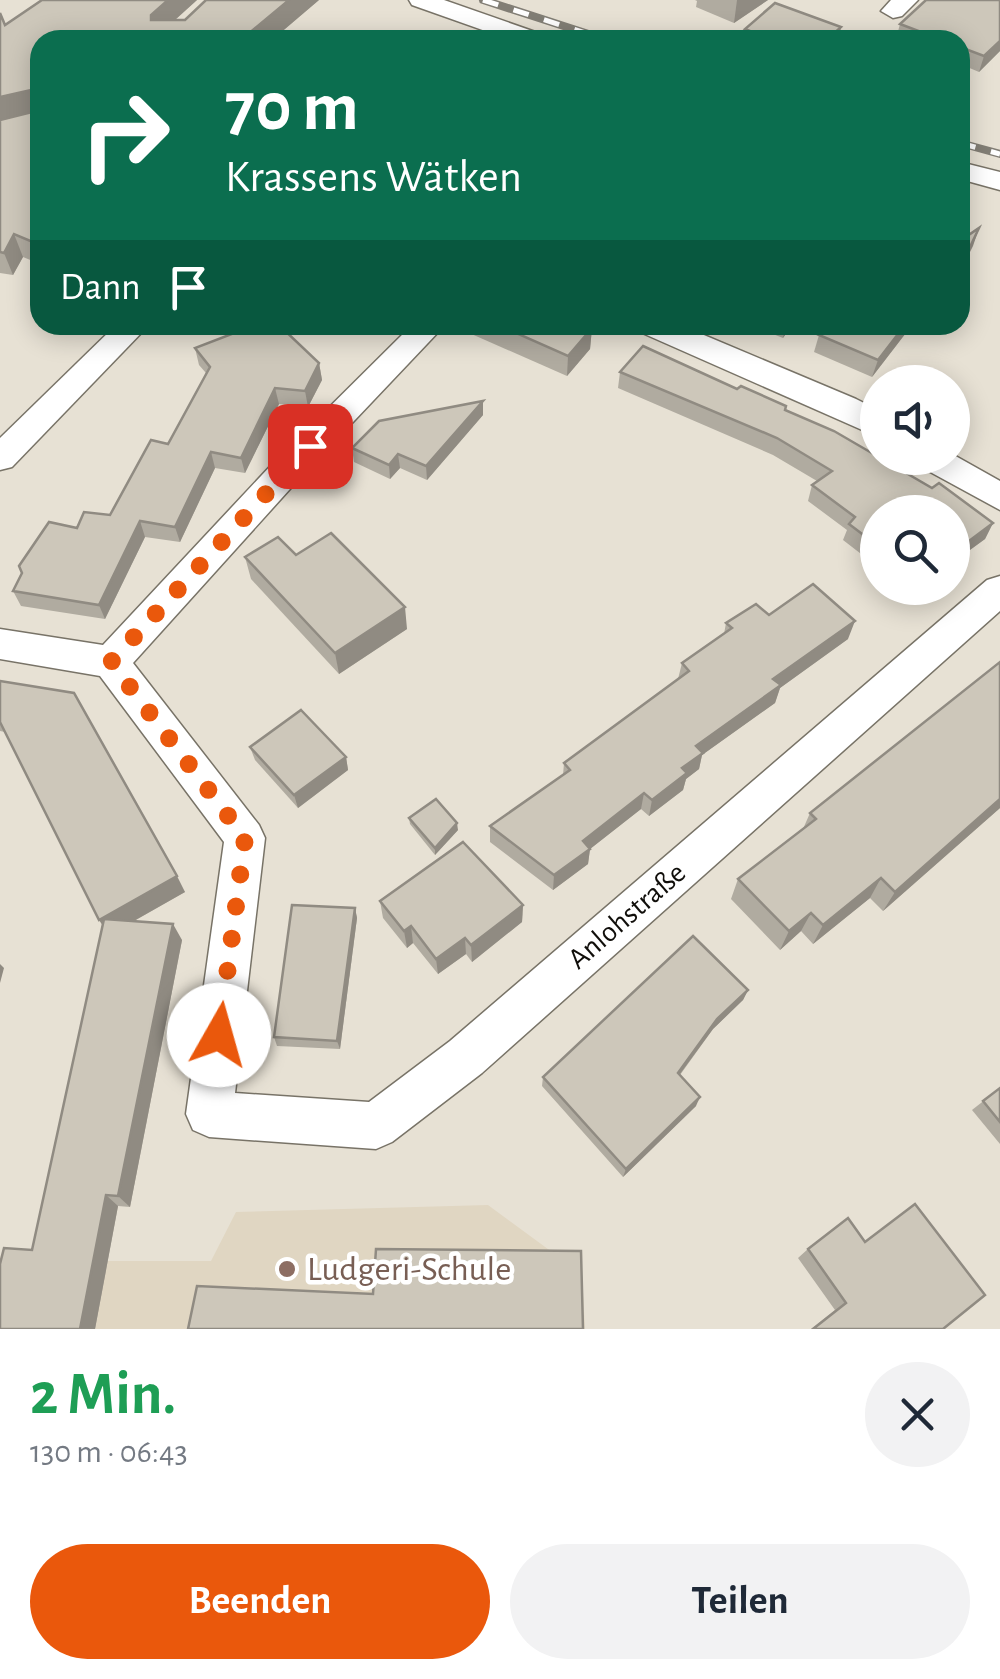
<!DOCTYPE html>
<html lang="de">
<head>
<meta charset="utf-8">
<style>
  :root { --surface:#fff; --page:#f2f2f3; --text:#1f2937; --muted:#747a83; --accent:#ea580c }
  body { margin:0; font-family:"Alegreya Sans",sans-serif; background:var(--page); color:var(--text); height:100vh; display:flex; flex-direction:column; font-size:38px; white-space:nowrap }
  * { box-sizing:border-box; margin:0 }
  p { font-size:32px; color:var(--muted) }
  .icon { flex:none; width:55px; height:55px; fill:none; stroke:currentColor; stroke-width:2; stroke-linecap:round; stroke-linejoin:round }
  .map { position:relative; height:1329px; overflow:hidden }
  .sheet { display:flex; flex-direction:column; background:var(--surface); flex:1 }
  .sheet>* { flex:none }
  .hud { position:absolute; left:30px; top:30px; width:940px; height:305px; border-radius:30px; box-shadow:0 5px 25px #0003; background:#0b6e4f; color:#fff; overflow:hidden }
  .controls { position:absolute; left:860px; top:365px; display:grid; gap:20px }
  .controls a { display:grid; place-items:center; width:110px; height:110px; border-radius:50%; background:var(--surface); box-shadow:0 5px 25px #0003; font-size:50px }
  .pin { position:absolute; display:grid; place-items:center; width:85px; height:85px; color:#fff; margin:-42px; border-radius:20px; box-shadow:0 5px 15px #0006 }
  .me { position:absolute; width:110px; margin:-55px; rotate:7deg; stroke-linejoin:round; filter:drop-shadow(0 0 8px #0008) }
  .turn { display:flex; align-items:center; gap:35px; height:210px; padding:0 30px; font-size:45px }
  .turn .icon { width:130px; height:130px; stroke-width:2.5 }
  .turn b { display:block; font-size:70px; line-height:85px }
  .then { display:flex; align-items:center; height:95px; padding:0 30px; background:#0003; gap:20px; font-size:38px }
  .round { display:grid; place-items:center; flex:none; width:105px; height:105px; border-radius:52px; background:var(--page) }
  .head { display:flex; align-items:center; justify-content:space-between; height:170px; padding:0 30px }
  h1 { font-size:60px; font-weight:700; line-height:75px; color:#1e9e55 }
  .cta { display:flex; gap:20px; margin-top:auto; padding:20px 30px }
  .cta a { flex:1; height:115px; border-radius:60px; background:var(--accent); color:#fff; font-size:40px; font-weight:700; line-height:115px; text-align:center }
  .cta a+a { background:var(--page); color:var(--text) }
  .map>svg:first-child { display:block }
  .built { fill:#e0d6c2 }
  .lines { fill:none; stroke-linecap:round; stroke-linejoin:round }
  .street-casing { stroke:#787367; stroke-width:3 }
  .street { fill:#fff; fill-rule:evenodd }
  .rail-casing { stroke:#827e75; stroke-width:8 }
  .rail { stroke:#fff; stroke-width:5; stroke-dasharray:16; stroke-linecap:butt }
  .wall { fill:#b0aba0 }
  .shaded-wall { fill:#908b82 }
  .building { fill:#cdc7ba; stroke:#908b82; stroke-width:2.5 }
  .route { stroke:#ea580c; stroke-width:18; stroke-dasharray:0 32.4 }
  .education-dot { fill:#8d6e63; stroke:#fff; stroke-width:4 }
  .labels { text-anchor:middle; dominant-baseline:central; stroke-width:9; stroke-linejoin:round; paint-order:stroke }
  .street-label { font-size:30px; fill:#100e0a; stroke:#fff }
  .near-education-label { font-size:35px; fill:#785e54; stroke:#fff; text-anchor:start }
</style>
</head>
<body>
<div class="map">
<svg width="1000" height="1329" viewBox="0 0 1000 1329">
  <rect width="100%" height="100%" fill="#e7e1d4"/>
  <!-- built -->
  <path class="built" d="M488,1205L582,1274L585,1329H0V1261H211L236,1212Z"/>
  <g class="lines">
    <!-- street casing -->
    <g class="street-casing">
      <g id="street">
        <path d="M409,0H444L544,35L548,40H511L412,5Z"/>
        <path d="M891,0H918L902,16L893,18L881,11Z"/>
        <path d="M960,162L1000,172V190L960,179Z"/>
        <path d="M116,325H149L12,467L0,470V438Z"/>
        <path d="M412,325H445L299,479L133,663L259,825L265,838L235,1093L369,1102L450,1041L987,580L1000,576V611L482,1073L392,1142L376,1149L209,1137L193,1130L186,1114L224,842L100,676L0,659V629L103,645L275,461Z"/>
        <path d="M636,325H680L856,399L878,410V437L640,332Z"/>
        <path d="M952,454L1000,481V510L921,467L916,458H952Z"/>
      </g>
    </g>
    <!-- street -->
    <use href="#street" class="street"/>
    <!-- rail casing -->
    <g class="rail-casing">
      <g id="rail">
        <path d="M483,0L607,40"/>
        <path d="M960,143L1000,154"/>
      </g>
    </g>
    <!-- rail -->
    <use href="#rail" class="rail"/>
  </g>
  <!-- wall -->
  <g class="wall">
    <path d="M42,0H197L175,20H185L319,0L272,40H40V264L23,257L13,275L0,273V13L5,25Z"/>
    <path d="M695,0H768L734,23L696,7L697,1Z"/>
    <path d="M1000,0V51L979,72L960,64V40L896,39L900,24Z"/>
    <path d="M841,27L838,40H743L745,29Z"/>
    <path d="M451,325H584L592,328L590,349L567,376Z"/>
    <path d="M750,325H792L783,338Z"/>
    <path d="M912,325L872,377L814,352L819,335Z"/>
    <path d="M643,346L737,389L741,386L786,406L785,410L834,431L932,488L939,483L993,523L985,539L952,563V512H878V567L843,540L847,530L808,501L812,485L817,481L773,455L618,388L620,372Z"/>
    <path d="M195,348L319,363L322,380L308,407L279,404L245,473L215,468L180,542L145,537L105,619L21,606L13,591L77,528L110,515L168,444L206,373L199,365Z"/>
    <path d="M483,401V415L427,480L400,468L390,479L354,462L352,448Z"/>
    <path d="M296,555L407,629L339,674L251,579L245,557Z"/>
    <path d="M769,615L848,639L780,688L775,703L702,755L699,769L686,779L683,790L649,816L641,809L590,849L588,864L553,890L490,842V826L563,775L564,763L678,679L682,663L724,634L726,623Z"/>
    <path d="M0,681L185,892L134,921L182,940L130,1207L118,1206L95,1329H0L32,1250L103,925L5,732L0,731Z"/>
    <path d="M250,747L346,757L348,770L298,808L255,760Z"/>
    <path d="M1000,808L883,911L870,898L813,944L801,931L780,950L731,899L738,879L803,829L810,813Z"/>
    <path d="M409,818L458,830L435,855L410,824Z"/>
    <path d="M380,901L523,905L522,922L472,962L466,954L438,974L413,943L407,948L383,918Z"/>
    <path d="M355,908L357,918L340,1049L277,1046L274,1037Z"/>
    <path d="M748,990L743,1000L713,1029L680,1075L696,1106L623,1177L542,1086L543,1077Z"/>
    <path d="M1000,1088V1144L972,1110Z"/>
    <path d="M865,1242L943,1329H811L835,1310L798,1258L808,1249Z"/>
  </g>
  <!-- shaded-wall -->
  <g class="shaded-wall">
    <path d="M168,0H197L156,37L151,20V15Z"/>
    <path d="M289,0H319L272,40H241Z"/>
    <path d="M737,0H768L734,23Z"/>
    <path d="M841,27L838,40H827Z"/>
    <path d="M1000,41V51L979,72L984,56Z"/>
    <path d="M40,88V112L0,122V97Z"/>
    <path d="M979,228L973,246L960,272V268Z"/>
    <path d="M14,234L23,257L13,275L4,253Z"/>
    <path d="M786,325H792L783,338Z"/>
    <path d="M905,325H912L872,377L878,360Z"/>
    <path d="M592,328L590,349L567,376L568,356Z"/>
    <path d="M319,363L322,380L308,407L305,391Z"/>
    <path d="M275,388L279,404L245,473L241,458Z"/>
    <path d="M483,401V415L427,480L426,466Z"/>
    <path d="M211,452L215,468L180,542L175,527Z"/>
    <path d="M398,454L400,468L390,479L389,465Z"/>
    <path d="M140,521L145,537L105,619L99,605Z"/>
    <path d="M993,523L985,539L952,563L957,550Z"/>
    <path d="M405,607L407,629L339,674L335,653Z"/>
    <path d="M855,621L848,639L780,688L775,703L702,755L699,769L686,779L683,790L649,816L652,800L682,768L696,746L773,679Z"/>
    <path d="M346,757L348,770L298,808L294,795Z"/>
    <path d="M644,793L641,809L590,849L588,864L553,890L554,875L583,841Z"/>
    <path d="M1000,799V808L883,911L895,892Z"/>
    <path d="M457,823L458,830L435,855V848Z"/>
    <path d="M177,876L185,892L109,935L99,920Z"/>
    <path d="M881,878L870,898L813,944L823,925Z"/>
    <path d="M523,905L522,922L472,962L471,945Z"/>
    <path d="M355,908L357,918L340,1049L337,1041Z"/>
    <path d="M811,913L801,931L780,950L789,931Z"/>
    <path d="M173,924L182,940L130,1207L118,1196Z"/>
    <path d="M411,926L413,943L407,948L404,931Z"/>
    <path d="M465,938L466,954L438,974L436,959Z"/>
    <path d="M0,964L4,968L0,983Z"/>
    <path d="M748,990L743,1000L713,1029L674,1082L678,1073L717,1019Z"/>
    <path d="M700,1097L696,1106L623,1177L626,1169Z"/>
    <path d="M106,1195L118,1206L95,1329H80Z"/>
  </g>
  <!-- building -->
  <g class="building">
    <path d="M42,0H168L151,15V20H185L206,0H289L241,40H40V88L0,97V13L5,25Z"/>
    <path d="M926,0H1000V41L984,56L960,47V40H942L900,24Z"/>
    <path d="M775,3L841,27L827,40H772L745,29Z"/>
    <path d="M40,89V245L14,234L4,253L0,252V120L36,111L34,92Z"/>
    <path d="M979,228L960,268V241Z"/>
    <path d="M255,325H279L319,363L305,391L275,388L241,458L211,452L175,527L140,521L99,605L13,591L22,573L19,566L49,522L77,528L84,512L110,515L151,440L168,444L210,367L195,348Z"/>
    <path d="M498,325H584L592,328L568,356Z"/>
    <path d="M834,325H905L878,360L819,335Z"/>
    <path d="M643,346L737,389L741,386L786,406L785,410L834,431L932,488L939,483L993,523L957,550L952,546V512H878V546L849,524L855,517L812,485L832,471L777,438L620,372Z"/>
    <path d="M483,401L426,466L398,454L389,465L352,448L379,421Z"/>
    <path d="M331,533L405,607L335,653L245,557L278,537L296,555Z"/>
    <path d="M813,584L855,621L773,679L781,685L696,746L703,753L682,768L687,773L652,800L644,793L583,841L590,849L554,875L490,826L570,770L564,763L689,671L682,663L732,628L726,623L756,604L769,615Z"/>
    <path d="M1000,662V799L895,892L881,878L823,925L811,913L789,931L738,879L816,819L810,813Z"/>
    <path d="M0,681L74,693L177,876L99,920L0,722Z"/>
    <path d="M301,710L346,757L294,795L250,747Z"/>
    <path d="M436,799L457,823L435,848L409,818Z"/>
    <path d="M463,842L523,905L471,945L465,938L436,959L411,926L404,931L380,901Z"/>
    <path d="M292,905L355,908L337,1041L274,1037Z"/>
    <path d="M104,919L173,924L118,1196L106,1195L80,1329H0V1264L4,1248L32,1250Z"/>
    <path d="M693,936L748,990L717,1019L678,1073L700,1097L626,1169L543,1077Z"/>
    <path d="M1000,1088V1122L983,1101Z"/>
    <path d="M915,1204L985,1295L943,1329H813L846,1303L808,1249L848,1218L865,1242Z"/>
    <path d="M376,1249L581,1251L583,1329H188L197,1286L373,1294Z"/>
  </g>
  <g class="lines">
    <!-- route -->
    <path class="route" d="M219,1035L245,838L111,662L310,446"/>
  </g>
  <!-- markers -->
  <circle class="education-dot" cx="287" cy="1269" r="10"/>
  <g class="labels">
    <!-- street labels -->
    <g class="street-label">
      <text transform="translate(627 916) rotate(-41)">Anlohstraße</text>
    </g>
    <!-- near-education labels -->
    <g class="near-education-label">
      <text x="307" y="1269">Ludgeri-Schule</text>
    </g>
  </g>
</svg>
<div class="controls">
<a><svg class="icon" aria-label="sound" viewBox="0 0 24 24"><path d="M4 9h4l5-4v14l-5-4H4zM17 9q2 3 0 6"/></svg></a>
<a><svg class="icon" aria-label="search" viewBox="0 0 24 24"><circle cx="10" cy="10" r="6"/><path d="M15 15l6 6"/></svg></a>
</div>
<div class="pin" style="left:310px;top:446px;background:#d93025"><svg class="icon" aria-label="arrive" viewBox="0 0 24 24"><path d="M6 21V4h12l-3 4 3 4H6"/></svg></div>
<svg class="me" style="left:219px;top:1035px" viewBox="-20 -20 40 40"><circle r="19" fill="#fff"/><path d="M0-13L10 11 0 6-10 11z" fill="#ea580c"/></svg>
<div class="hud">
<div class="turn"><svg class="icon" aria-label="right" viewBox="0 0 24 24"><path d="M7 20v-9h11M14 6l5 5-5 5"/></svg><div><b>70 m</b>Krassens Wätken</div></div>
<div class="then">Dann<svg class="icon" aria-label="arrive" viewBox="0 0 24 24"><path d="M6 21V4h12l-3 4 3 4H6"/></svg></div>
</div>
</div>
<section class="sheet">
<div class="head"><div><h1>2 Min.</h1><p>130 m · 06:43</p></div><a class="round"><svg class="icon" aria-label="close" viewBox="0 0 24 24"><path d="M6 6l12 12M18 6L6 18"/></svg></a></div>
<div class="cta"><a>Beenden</a><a>Teilen</a></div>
</section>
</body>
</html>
